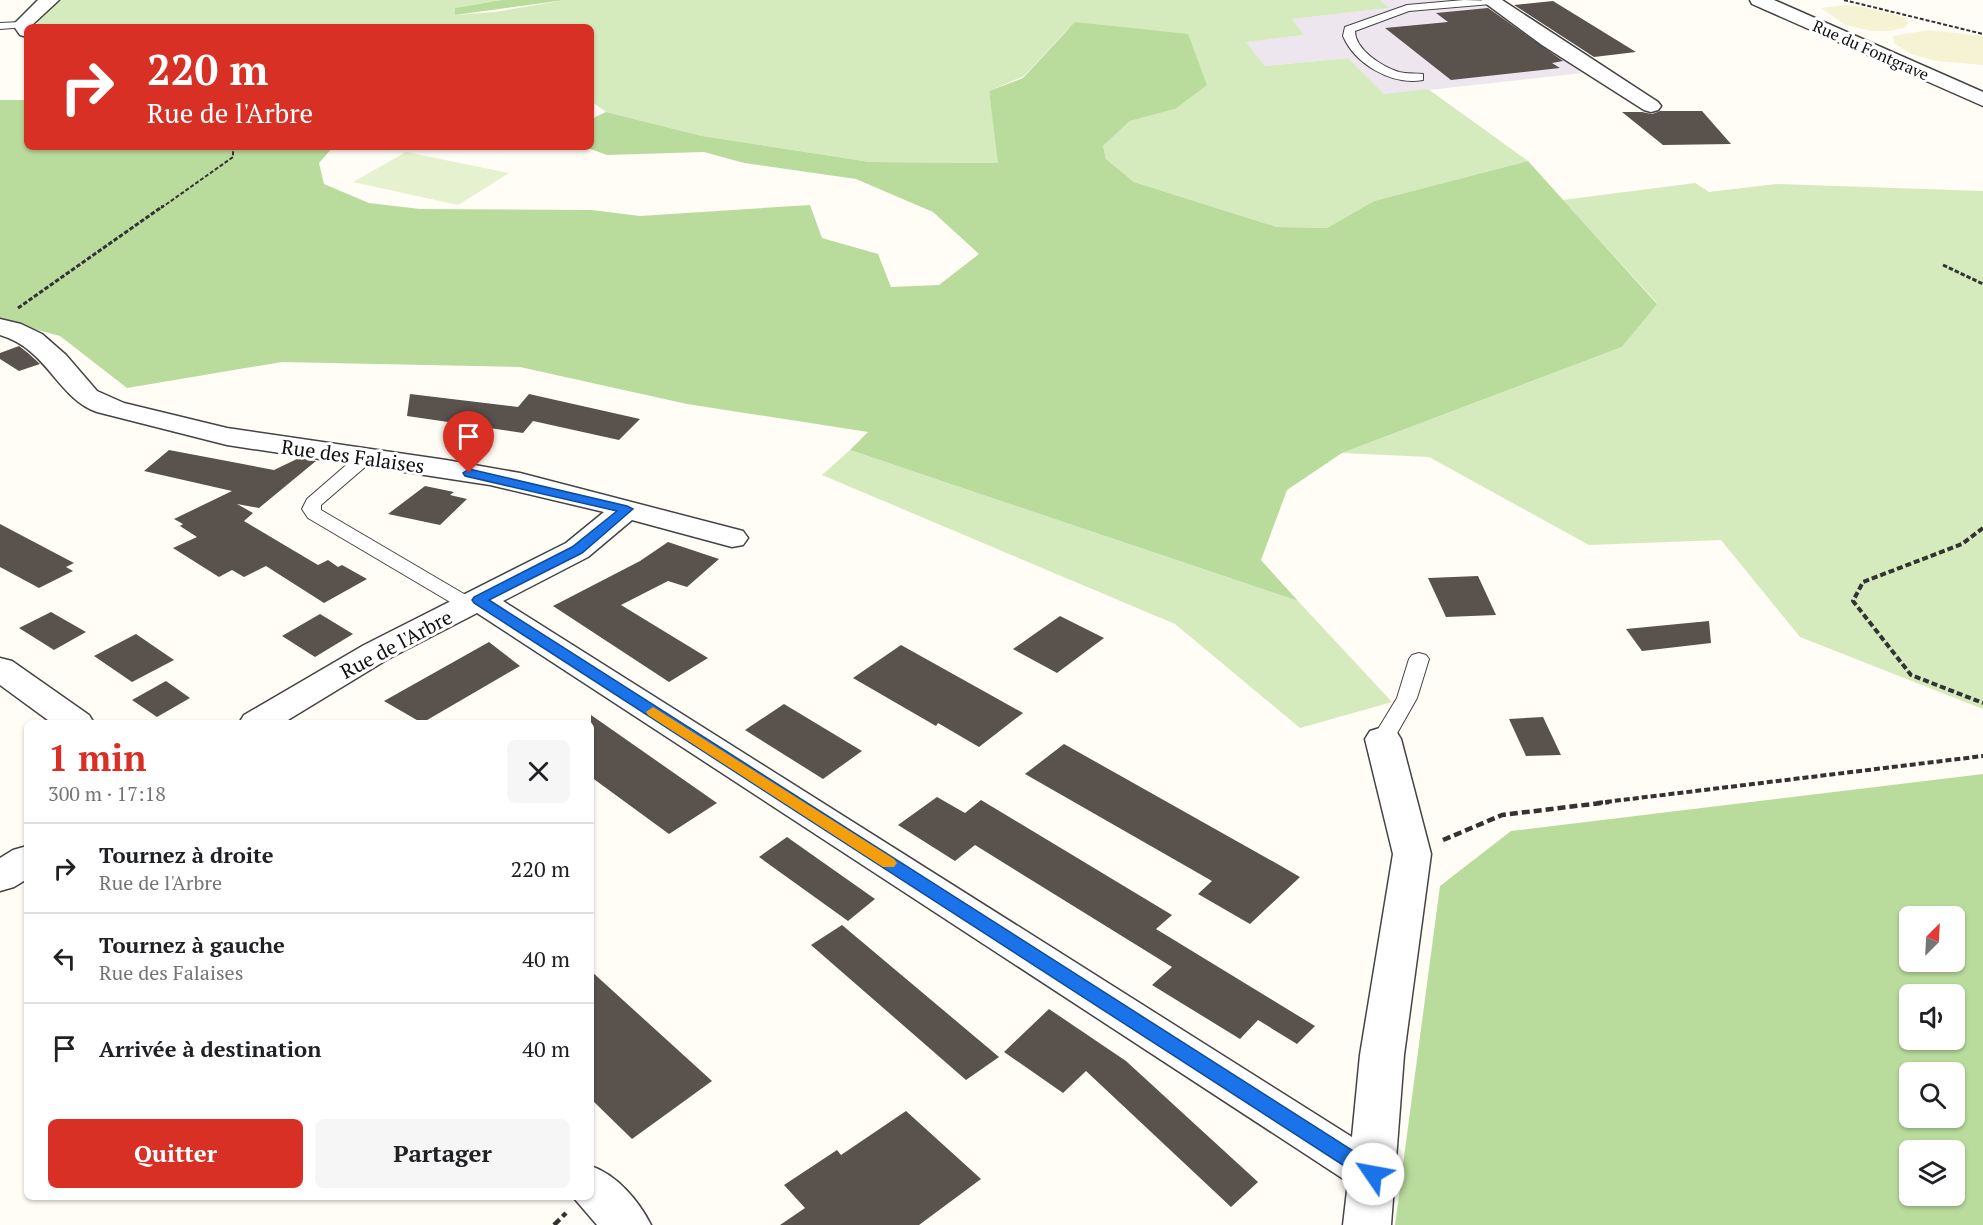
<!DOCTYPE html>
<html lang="fr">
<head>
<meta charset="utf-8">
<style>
  :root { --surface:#fff; --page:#f6f6f6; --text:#202124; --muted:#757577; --line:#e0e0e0; --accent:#d93025 }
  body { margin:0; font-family:"PT Serif",serif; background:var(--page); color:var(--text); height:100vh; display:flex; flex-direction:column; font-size:22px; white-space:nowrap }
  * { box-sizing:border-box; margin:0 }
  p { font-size:20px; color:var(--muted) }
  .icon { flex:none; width:33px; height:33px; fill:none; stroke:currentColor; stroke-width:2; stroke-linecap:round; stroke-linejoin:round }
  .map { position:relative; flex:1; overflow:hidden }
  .details { position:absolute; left:24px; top:720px; width:570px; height:480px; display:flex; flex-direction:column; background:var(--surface); border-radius:9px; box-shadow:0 2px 4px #0004 }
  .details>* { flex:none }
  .guide { position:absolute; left:24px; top:24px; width:570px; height:126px; border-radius:9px; box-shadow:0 2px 4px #0004; background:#d93025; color:#fff; overflow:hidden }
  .needle { width:39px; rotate:24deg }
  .buttons { position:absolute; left:1899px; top:906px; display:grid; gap:12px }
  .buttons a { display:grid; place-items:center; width:66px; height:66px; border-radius:9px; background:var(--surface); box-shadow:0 2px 4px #0004; font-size:30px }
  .pin { position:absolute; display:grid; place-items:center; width:51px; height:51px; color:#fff; margin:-62px -26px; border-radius:50% 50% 50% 0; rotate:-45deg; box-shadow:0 0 6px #0007 }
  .pin .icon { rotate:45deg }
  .me { position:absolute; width:66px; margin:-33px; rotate:303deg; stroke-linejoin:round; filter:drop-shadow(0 0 4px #0008) }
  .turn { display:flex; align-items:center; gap:21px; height:126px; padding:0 24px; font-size:27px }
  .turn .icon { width:78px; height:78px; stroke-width:2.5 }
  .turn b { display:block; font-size:42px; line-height:51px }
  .round { display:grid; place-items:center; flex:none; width:63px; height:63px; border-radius:9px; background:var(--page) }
  .head { display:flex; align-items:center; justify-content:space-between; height:102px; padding:0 24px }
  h1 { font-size:36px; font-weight:600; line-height:45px; color:var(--accent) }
  .button { display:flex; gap:12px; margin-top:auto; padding:12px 24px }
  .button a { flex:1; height:69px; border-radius:9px; background:var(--accent); color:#fff; font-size:24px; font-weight:600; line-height:69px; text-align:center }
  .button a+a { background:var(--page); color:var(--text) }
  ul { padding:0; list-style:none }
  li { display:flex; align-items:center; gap:18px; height:90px; padding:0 24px; border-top:2px solid var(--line) }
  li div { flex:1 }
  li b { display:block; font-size:22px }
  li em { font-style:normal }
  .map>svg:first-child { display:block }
  .industrial { fill:#eee6ef }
  .farmland { fill:#f6f3d4 }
  .green { fill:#d5ebbd }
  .forest { fill:#b9dc9c; fill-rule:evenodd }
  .pitch { fill:#e6f2cf }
  .building { fill:#5a524d }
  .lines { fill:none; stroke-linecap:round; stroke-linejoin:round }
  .service-casing { stroke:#444; stroke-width:2 }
  .minor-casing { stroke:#444; stroke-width:3 }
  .tertiary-casing { stroke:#444; stroke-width:3 }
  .path-far3 { stroke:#333; stroke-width:2; stroke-dasharray:4 2; stroke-linecap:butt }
  .path-far2 { stroke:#333; stroke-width:3; stroke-dasharray:4.5 2; stroke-linecap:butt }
  .path-far1 { stroke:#333; stroke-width:4; stroke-dasharray:6 3; stroke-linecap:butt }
  .path { stroke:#333; stroke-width:4.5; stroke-dasharray:8 4; stroke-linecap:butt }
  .service { fill:#fff; fill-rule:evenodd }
  .minor { fill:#fff; fill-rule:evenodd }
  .tertiary { fill:#fff; fill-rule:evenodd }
  .route { fill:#1a73e8; stroke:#114b97; stroke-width:1.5 }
  .slow { fill:#f59e0b }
  .labels { text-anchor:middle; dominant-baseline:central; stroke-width:6; stroke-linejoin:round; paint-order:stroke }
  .far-street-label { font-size:16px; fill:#111; stroke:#fff }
  .street-label { font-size:20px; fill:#111; stroke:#fff }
</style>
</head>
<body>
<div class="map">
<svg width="1983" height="1225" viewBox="0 0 1983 1225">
  <rect width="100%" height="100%" fill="#fffdf5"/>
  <!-- industrial -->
  <path class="industrial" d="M1380,0H1478L1582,73L1384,95L1348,58L1265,66L1245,41L1303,35L1291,19L1388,8Z"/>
  <!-- farmland -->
  <g class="farmland">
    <path d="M1846,5L1868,8L1904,17L1908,24L1904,28L1891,31H1871L1845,25L1821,8Z"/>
    <path d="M1928,30L1983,36V65L1936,61L1911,54L1894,43L1893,36Z"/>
  </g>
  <!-- green -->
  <g class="green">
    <path d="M60,0H501L455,8V15L495,12L565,0H1380L1389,8L1292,19L1304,35L1246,42L1265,66L1348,58L1384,94L1428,89L1528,161L1374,201L1327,228L1277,227L1134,182L1106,159L1103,146L1130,121L1175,109L1069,28L1024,76L989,91L999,163L870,162L702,136L606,112L591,101V27H37V18L52,4Z"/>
    <path d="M1695,183L1709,192L1776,184L1983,191V709L1800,637L1721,540L1589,545L1429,457L1342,453L1622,347L1657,303L1563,200Z"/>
    <path d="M850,450L1298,601L1392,702L1300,728L1175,624L822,475Z"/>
  </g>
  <!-- forest -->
  <g class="forest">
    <path d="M501,0H565L455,15V8Z"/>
    <path d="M1075,22L1188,34L1207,85L1175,109L1130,121L1103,146L1106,159L1134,182L1277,227L1327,228L1374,201L1528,161L1657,304L1622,347L1342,453L1287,490L1261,560L1298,601L850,450L868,432L687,404L520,367L282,362L127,388L60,336L0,320V100H27V147H333L319,163L324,184L369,203L420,209L592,210L640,216L810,205L822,238L878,254L891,287L939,285L979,254L933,212L856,179L744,163L704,152L607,155L585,147H591V119L606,112L702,136L870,162L998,163L989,91L1023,78Z"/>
    <path d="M1983,774V1225H1395L1440,886L1511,831ZM1910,916H1954V962H1910ZM1910,994H1954V1040H1910ZM1910,1072H1954V1118H1910ZM1910,1150H1954V1196H1910Z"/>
  </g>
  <!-- pitch -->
  <path class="pitch" d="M406,152L509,173L458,205L353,182Z"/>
  <!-- building -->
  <g class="building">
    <path d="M1553,1L1636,52L1594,57L1514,5Z"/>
    <path d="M1488,8L1563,61L1552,63L1560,68L1451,80L1385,28L1448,22L1436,13Z"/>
    <path d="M1660,111H1702L1731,144L1663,145L1622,112H1642L1652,114Z"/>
    <path d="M19,346L28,353L40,364L19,371L0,359V353Z"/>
    <path d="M410,394L518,407L529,394L640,419L619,440L533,421L523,433L407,416Z"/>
    <path d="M169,450L274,470L299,458L316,461L259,508L237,504L253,513L244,521L318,565L328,560L338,567L342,565L367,579L324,603L266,566L244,577L232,570L219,577L173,548L197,537L180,526L183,524L174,519L232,491L144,471Z"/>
    <path d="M425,486L454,492L450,495L467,499L440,525L388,514Z"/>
    <path d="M0,524L74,563L66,567L73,571L39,588L0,567Z"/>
    <path d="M668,542L719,559L687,587L668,581L621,605L708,658L669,682L553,606L640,561Z"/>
    <path d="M1478,576L1496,615L1446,617L1428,578Z"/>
    <path d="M51,612L86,632L54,650L19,628Z"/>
    <path d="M320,614L353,634L315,657L282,636Z"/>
    <path d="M1060,616L1104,638L1057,673L1013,649Z"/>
    <path d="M1709,621L1711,643L1642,651L1626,629Z"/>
    <path d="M136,634L174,660L132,682L94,656Z"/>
    <path d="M489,642L520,666L422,723L384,701Z"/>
    <path d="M901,645L1023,713L979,747L938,723L936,726L853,678Z"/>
    <path d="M166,681L190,698L157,717L132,700Z"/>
    <path d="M784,704L862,751L823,779L745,730Z"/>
    <path d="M591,715L717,803L669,834L591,777Z"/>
    <path d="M1543,717L1561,755L1526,756L1509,719Z"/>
    <path d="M1064,744L1281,866L1300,877L1250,924L1198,894L1212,881L1025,774Z"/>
    <path d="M937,797L965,813L981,800L1172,915L1156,929L1315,1026L1297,1044L1258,1020L1240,1039L1152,985L1172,967L975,845L955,861L898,825Z"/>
    <path d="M787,837L875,899L848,921L759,857Z"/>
    <path d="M842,925L999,1057L966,1080L811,945Z"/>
    <path d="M591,971L712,1081L632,1139L591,1099Z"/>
    <path d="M1049,1009L1126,1061L1258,1182L1231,1207L1086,1071L1063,1093L1004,1052Z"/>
    <path d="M906,1111L981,1179L919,1225H780L805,1208L784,1185L837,1150L841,1155Z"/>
  </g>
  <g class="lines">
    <!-- service casing -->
    <g class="service-casing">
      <g id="service">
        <path d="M1464,0L1496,1L1491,4L1409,11L1355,31C1355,50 1383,67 1399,72C1407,74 1415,73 1423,74V80C1392,86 1355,64 1343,36L1345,27L1407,5Z"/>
        <path d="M22,22L28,25L26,27L0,29V23Z"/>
        <path d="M366,452L372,453L375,457L372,461L321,505V510L476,601L479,605L476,609H462L308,518L302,509L307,499L360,453Z"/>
        <path d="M1419,653L1426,655L1429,659L1417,698L1391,744L1383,746L1375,744L1372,739L1397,698L1409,659L1412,655Z"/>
      </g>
    </g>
    <!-- minor casing -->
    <g class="minor-casing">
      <g id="minor">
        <path d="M38,0H59L32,25L34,27H27V37L20,35L13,25Z"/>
        <path d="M1481,0H1502L1658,102L1661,106L1658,110L1651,112L1644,110L1542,45Z"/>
        <path d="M1750,0H1774L1983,92V106L1752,4Z"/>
        <path d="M0,319L21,324L42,334L66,355L97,391L124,403L227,428L446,460L520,473L743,531L748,538L743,545L732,547L632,520L588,557L503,601L1352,1137L1360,1055L1393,854L1365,739L1370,731L1383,727L1396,731L1401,739L1431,854L1404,1055L1391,1225H1343L1348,1182L477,613L388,659L283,723H239L244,715L364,645L566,543L604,512L490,485L227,445L97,412C57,398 48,349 0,335Z"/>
        <path d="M27,846V879L14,887L0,891V858L13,850Z"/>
      </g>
    </g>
    <!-- tertiary casing -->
    <g class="tertiary-casing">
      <g id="tertiary">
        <path d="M0,658L12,661L89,715L94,723H52L0,685Z"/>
        <path d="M591,1166C617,1175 639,1201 651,1225H597L573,1197H591Z"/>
      </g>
    </g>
    <!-- path-far3 -->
    <g class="path-far3">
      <path d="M1844,0L1983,34"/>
      <path d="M161,208L233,157V147"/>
    </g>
    <!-- path-far2 -->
    <g class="path-far2">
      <path d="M1943,265L1983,284"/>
      <path d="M18,308L163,206"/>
    </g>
    <!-- path-far1 -->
    <g class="path-far1">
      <path d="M1983,528L1962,544L1863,582L1853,601L1911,675L1983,703"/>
      <path d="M1597,803L1983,756"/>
    </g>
    <!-- path -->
    <g class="path">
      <path d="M1443,840L1502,815L1609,802"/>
      <path d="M554,1225L566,1213"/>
    </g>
    <!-- service -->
    <use href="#service" class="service"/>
    <!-- minor -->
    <use href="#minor" class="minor"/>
    <!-- tertiary -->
    <use href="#tertiary" class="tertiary"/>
  </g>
  <!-- route -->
  <path class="route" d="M469,469L627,506L633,509L582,553L489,600L1380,1168L1383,1174L1380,1180L1373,1182L1366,1180L474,603L472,600L474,597L572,547L617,511L465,476L463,473Z"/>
  <!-- slow -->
  <path class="slow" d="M653,707L894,859L897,863L894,867H883L648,715L646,712Z"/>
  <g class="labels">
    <!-- far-street labels -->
    <g class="far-street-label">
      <text transform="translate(1871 50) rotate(24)">Rue du Fontgrave</text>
    </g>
    <!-- street labels -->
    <g class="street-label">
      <text transform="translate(353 456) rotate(8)">Rue des Falaises</text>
      <text transform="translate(396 644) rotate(-28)">Rue de l'Arbre</text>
    </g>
  </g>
</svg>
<div class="buttons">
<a><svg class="needle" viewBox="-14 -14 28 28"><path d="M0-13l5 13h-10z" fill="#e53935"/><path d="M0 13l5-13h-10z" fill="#757577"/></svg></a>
<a><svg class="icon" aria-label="sound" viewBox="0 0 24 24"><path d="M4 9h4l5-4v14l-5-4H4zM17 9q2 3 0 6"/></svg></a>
<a><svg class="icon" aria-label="search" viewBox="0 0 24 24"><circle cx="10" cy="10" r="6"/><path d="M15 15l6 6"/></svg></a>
<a><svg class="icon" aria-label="layers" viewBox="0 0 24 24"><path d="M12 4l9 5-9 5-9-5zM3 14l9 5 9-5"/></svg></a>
</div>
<div class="pin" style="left:469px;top:473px;background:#d93025"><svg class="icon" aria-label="arrive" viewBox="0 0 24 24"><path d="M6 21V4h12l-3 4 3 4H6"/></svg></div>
<svg class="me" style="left:1373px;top:1174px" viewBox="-20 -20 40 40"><circle r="19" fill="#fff"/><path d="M0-13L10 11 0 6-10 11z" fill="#1a73e8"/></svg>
<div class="guide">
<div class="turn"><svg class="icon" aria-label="right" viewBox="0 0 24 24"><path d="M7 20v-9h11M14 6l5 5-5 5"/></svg><div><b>220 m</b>Rue de l'Arbre</div></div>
</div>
<section class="details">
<div class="head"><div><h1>1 min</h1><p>300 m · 17:18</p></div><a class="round"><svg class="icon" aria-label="close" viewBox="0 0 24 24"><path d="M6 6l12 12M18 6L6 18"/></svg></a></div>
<ul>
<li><svg class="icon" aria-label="right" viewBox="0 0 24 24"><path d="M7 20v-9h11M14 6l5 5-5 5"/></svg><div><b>Tournez à droite</b><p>Rue de l'Arbre</p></div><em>220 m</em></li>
<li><svg class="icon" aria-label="left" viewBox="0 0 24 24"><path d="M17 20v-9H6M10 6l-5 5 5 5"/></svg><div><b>Tournez à gauche</b><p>Rue des Falaises</p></div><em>40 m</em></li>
<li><svg class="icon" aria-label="arrive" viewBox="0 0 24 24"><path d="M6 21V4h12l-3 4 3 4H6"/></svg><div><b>Arrivée à destination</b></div><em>40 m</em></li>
</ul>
<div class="button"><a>Quitter</a><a>Partager</a></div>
</section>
</div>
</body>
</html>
